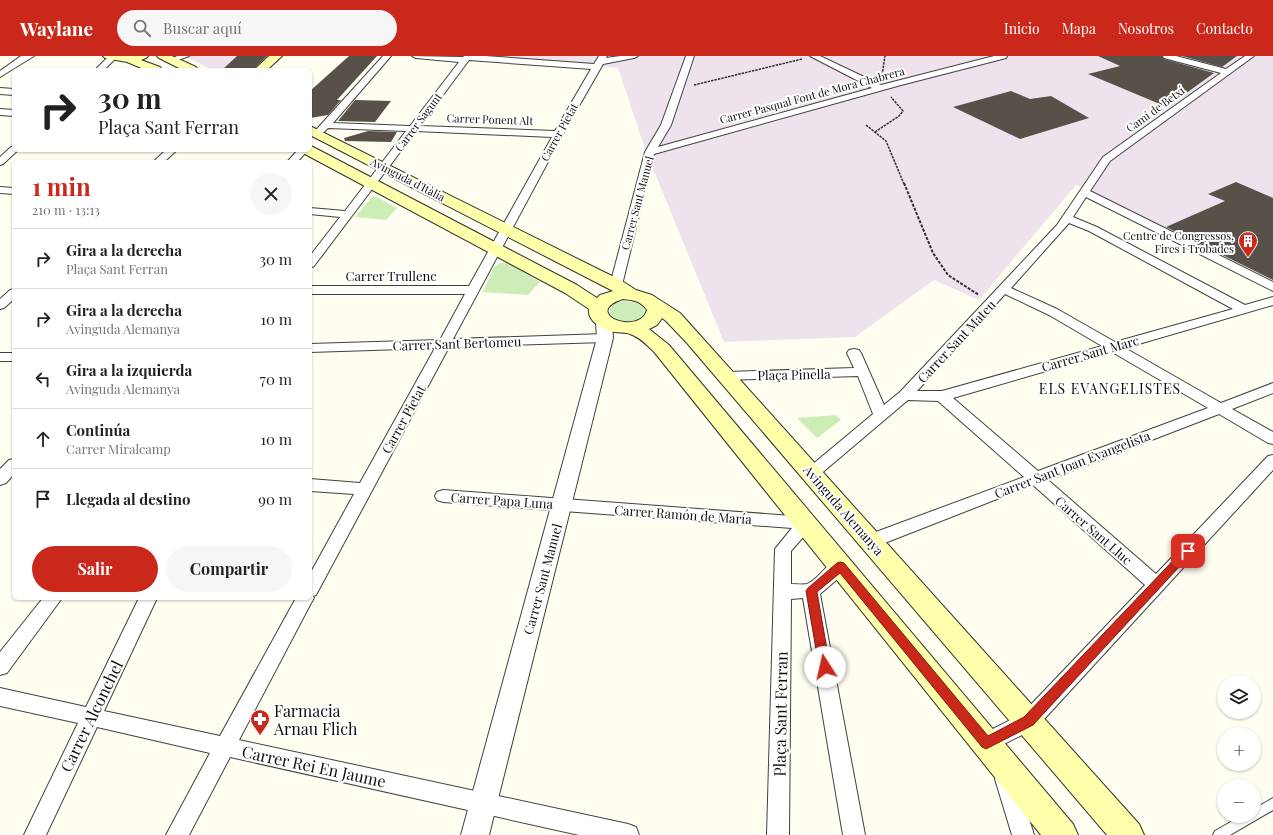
<!DOCTYPE html>
<html lang="es">
<head>
<meta charset="utf-8">
<style>
  :root { --surface:#fff; --page:#f6f6f6; --text:#202124; --muted:#757577; --line:#e0e0e0; --accent:#ca281b }
  body { margin:0; font-family:"Playfair Display",serif; background:var(--page); color:var(--text); height:100vh; display:flex; flex-direction:column; font-size:15px; white-space:nowrap }
  * { box-sizing:border-box; margin:0 }
  p { font-size:13px; color:var(--muted) }
  .icon { flex:none; width:22px; height:22px; fill:none; stroke:currentColor; stroke-width:2; stroke-linecap:round; stroke-linejoin:round }
  .map { position:relative; flex:1; overflow:hidden }
  .sheet { position:absolute; left:12px; top:104px; width:300px; height:440px; display:flex; flex-direction:column; background:var(--surface); border-radius:6px; box-shadow:0 1px 3px #0004 }
  .sheet>* { flex:none }
  .banner { position:absolute; left:12px; top:12px; width:300px; height:84px; border-radius:6px; box-shadow:0 1px 3px #0004; background:#fff; color:var(--text); overflow:hidden }
  .controls { position:absolute; left:1217px; top:619px; display:grid; gap:8px }
  .controls a { display:grid; place-items:center; width:44px; height:44px; border-radius:50%; background:var(--surface); box-shadow:0 1px 3px #0004; font-size:20px }
  .pin { position:absolute; display:grid; place-items:center; width:34px; height:34px; color:#fff; margin:-17px; border-radius:8px; box-shadow:0 2px 6px #0006 }
  .me { position:absolute; width:44px; margin:-22px; rotate:350deg; stroke-linejoin:round; filter:drop-shadow(0 0 3px #0008) }
  .turn { display:flex; align-items:center; gap:14px; height:84px; padding:0 20px; font-size:18px }
  .turn .icon { width:52px; height:52px; stroke-width:2.5 }
  .turn b { display:block; font-size:28px; line-height:34px }
  .round { display:grid; place-items:center; flex:none; width:42px; height:42px; border-radius:21px; background:var(--page) }
  .summary { display:flex; align-items:center; justify-content:space-between; height:68px; padding:0 20px }
  h1 { font-size:24px; font-weight:700; line-height:30px; color:var(--accent) }
  .cta { display:flex; gap:8px; margin-top:auto; padding:8px 20px }
  .cta a { flex:1; height:46px; border-radius:24px; background:var(--accent); color:#fff; font-size:16px; font-weight:700; line-height:46px; text-align:center }
  .cta a+a { background:var(--page); color:var(--text) }
  ul { padding:0; list-style:none }
  li { display:flex; align-items:center; gap:12px; height:60px; padding:0 20px; border-top:1px solid var(--line) }
  li div { flex:1 }
  li b { display:block; font-size:15px }
  li em { font-style:normal }
  header { display:flex; align-items:center; gap:24px; box-sizing:border-box; height:56px; padding:0 20px; background:var(--accent); color:#fff }
  header strong { font-size:19px }
  nav { display:flex; gap:22px; margin-inline-start:auto; font-size:14px }
  .search { width:280px; height:36px; background:var(--page); display:flex; align-items:center; gap:10px; box-sizing:border-box; padding:0 14px; border-radius:22px; color:var(--muted); font-size:15px }
  .map>svg:first-child { display:block }
  .industrial { fill:#eee2ed }
  .green { fill:#ccedb6 }
  .building { fill:#58514a }
  .lines { fill:none; stroke-linecap:round; stroke-linejoin:round }
  .service-casing { stroke:#414141; stroke-width:2 }
  .minor-casing { stroke:#414141; stroke-width:2 }
  .tertiary-casing { stroke:#414141; stroke-width:2 }
  .secondary-casing { stroke:#303030; stroke-width:2 }
  .path-far1 { stroke:#303030; stroke-width:1.5; stroke-dasharray:2.5 1; stroke-linecap:butt }
  .path { stroke:#303030; stroke-width:2; stroke-dasharray:3 1.5; stroke-linecap:butt }
  .service { fill:#fff; fill-rule:evenodd }
  .minor { fill:#fff; fill-rule:evenodd }
  .tertiary { fill:#fff; fill-rule:evenodd }
  .secondary { fill:#feffab; fill-rule:evenodd }
  .route { fill:#ca281b; stroke:#831a12 }
  .labels { text-anchor:middle; dominant-baseline:central; stroke-width:4; stroke-linejoin:round; paint-order:stroke }
  .far-street-label { font-size:11px; fill:#0e0e0e; stroke:#fff }
  .far-poi-label { font-size:11px; fill:#0e0e0e; stroke:#fff; text-anchor:end }
  .street-label { font-size:13px; fill:#0e0e0e; stroke:#fff }
  .neighbourhood-label { font-size:14px; letter-spacing:1px; fill:#0e0e0e; stroke:#fff }
  .near-poi-label { font-size:16px; fill:#0e0e0e; stroke:#fff; text-anchor:start }
  .near-street-label { font-size:16px; fill:#0e0e0e; stroke:#fff }
</style>
</head>
<body>
<header>
<strong>Waylane</strong>
<div class="search"><svg class="icon" aria-label="search" viewBox="0 0 24 24"><circle cx="10" cy="10" r="6"/><path d="M15 15l6 6"/></svg>Buscar aquí</div>
<nav><a>Inicio</a><a>Mapa</a><a>Nosotros</a><a>Contacto</a></nav>
</header>
<div class="map">
<svg width="1273" height="779" viewBox="0 0 1273 779">
  <rect width="100%" height="100%" fill="#fffef0"/>
  <!-- industrial -->
  <g class="industrial">
    <path d="M184,0H271L255,14H213Z"/>
    <path d="M473,0H1273V226L1076,129L979,244L934,224L855,281L724,286L645,93L618,12L472,1Z"/>
  </g>
  <!-- green -->
  <g class="green">
    <path d="M375,140L397,152L386,164L355,161L372,141Z"/>
    <path d="M499,207H507L540,226L528,239L483,236L494,211Z"/>
    <path d="M624,245C633,246 640,246 645,255C638,269 620,268 610,258V252L615,247Z"/>
    <path d="M836,359L841,364L817,382L797,362Z"/>
  </g>
  <!-- building -->
  <g class="building">
    <path d="M237,0H267L253,14H222Z"/>
    <path d="M349,0H377L337,44H341L328,59L310,62V35Z"/>
    <path d="M1098,0H1162L1164,3L1214,17L1167,51L1088,18L1120,10Z"/>
    <path d="M1182,0H1237L1222,11Z"/>
    <path d="M1011,35L1030,43L1051,40L1089,62L1020,83L953,51Z"/>
    <path d="M355,44H356L391,45L375,66L338,65Z"/>
    <path d="M368,75L397,76L391,86L345,85L344,82Z"/>
    <path d="M1236,126L1273,142V224L1166,171L1225,145L1208,138Z"/>
  </g>
  <g class="lines">
    <!-- service casing -->
    <g class="service-casing">
      <path id="service" d="M1273,742V754L1230,779H1213L1215,775L1241,760H1254V753Z"/>
    </g>
    <!-- minor casing -->
    <g class="minor-casing">
      <g id="minor">
        <path d="M21,0H34L0,21V15Z"/>
        <path d="M109,0H115L116,2L104,14H95Z"/>
        <path d="M177,0H189L173,6L169,4Z"/>
        <path d="M383,0H391L333,67L410,70L459,6L416,2L412,0L463,1L464,0H485L594,8L599,0H607L606,2L620,0H638L634,2L603,8L563,78L453,283L605,278L610,279L612,282L610,285L605,286L449,291L316,539L313,540L314,542L311,547L239,684L628,768L636,771L639,779H579L230,701L189,779H166L210,697L97,671L46,779H24L78,667L0,650V632L86,651L139,542H157L104,655L220,680L296,542H310V518L354,438L310,435V423L360,427L435,292L310,296V288L440,284L465,238H310V230H469L552,81L416,75L314,210L310,212V200L340,161L310,158V152L345,155L406,75L328,72L324,76L321,77L316,74ZM469,4L591,13L555,75L420,70Z"/>
        <path d="M686,0H694L671,69L658,91L872,32L810,0H820L881,29L994,0H1007L1006,2L901,29L654,98L622,229L620,232H612L610,229L645,96L661,69Z"/>
        <path d="M1163,0H1176L1226,13L1245,0H1254L1110,105L1090,135L1273,226V235L1086,141L1073,161L1097,171L1245,249L1273,241V249L1125,292L1221,347L1273,327V337L1232,353L1273,376V388L1268,387L1219,358L1048,424L1156,518L1268,400L1273,399V414L1036,672L986,697L979,694L976,687L979,680L1022,658L1145,529L1033,429L877,490L871,491L865,490L863,485L865,480L1024,421L938,345L908,344L817,421L812,423L807,421L804,417L807,413L873,358L858,320L726,324L721,323L719,320L721,317L726,316L854,312L847,297L849,294L854,293L859,294L861,297L884,349L900,336L1057,169L1103,101L1221,17L1164,2ZM1069,167L1089,175L1233,253L1115,286L1057,253L1011,232ZM1005,238L1049,259L1102,290L942,335H917ZM1112,296L1208,352L1038,415L953,342Z"/>
        <path d="M0,32L14,33V39L0,38Z"/>
        <path d="M0,53L14,54V60L0,59Z"/>
        <path d="M14,90V94H18L17,95L3,108L0,109V101L11,91Z"/>
        <path d="M166,94H177L164,106H153Z"/>
        <path d="M298,94H308L297,106H287Z"/>
        <path d="M0,131L14,132V138L0,137Z"/>
        <path d="M14,233V243L4,252L0,253V243L10,234Z"/>
        <rect x="0" y="297" width="14" height="8"/>
        <path d="M14,403V418L6,427L0,429V413L9,404Z"/>
        <path d="M443,434L806,461L812,463L814,467L812,471L791,495V528C796,528 803,529 807,528C822,522 829,499 847,505L850,510L847,515L820,538L865,779H843L803,542L791,543L789,779H767L775,493L792,472L443,446L437,444L435,440L437,436Z"/>
        <path d="M43,542H62L7,617L0,619V596Z"/>
        <path d="M1006,713L1013,716L1017,723L1034,779H1012L995,723L999,716Z"/>
      </g>
    </g>
    <!-- tertiary casing -->
    <g class="tertiary-casing">
      <path id="tertiary" d="M604,262L610,264L612,267L613,282L489,779H461L597,282L596,267L598,264Z"/>
    </g>
    <!-- secondary casing -->
    <g class="secondary-casing">
      <g id="secondary">
        <path d="M103,0H148L146,2L141,4L160,11L162,14H146L127,6L105,2Z"/>
        <path d="M157,0H172L196,11L198,14H183L159,2Z"/>
        <path d="M269,0H282L267,14H254Z"/>
        <path d="M310,70L622,225L636,234L652,239L680,257L1139,768L1144,779H1107L687,287L666,265L662,262L657,269L649,273L669,289L1073,768L1078,779H1041L655,297C648,290 640,281 630,278C626,276 619,277 614,276C604,274 587,266 589,253L565,237L303,97L301,94H310V90L313,91L577,229L597,242L600,239L613,235L310,79ZM623,243C633,244 641,245 647,254C639,281 580,257 623,243Z"/>
      </g>
    </g>
    <!-- path-far1 -->
    <g class="path-far1">
      <path d="M882,19L885,0"/>
      <path d="M694,29L802,3"/>
      <path d="M866,69L886,85L904,128"/>
      <path d="M875,76L899,60L903,55L891,41"/>
    </g>
    <!-- path -->
    <path class="path" d="M904,127L933,197L948,219L979,239"/>
    <!-- service -->
    <use href="#service" class="service"/>
    <!-- minor -->
    <use href="#minor" class="minor"/>
    <!-- tertiary -->
    <use href="#tertiary" class="tertiary"/>
    <!-- secondary -->
    <use href="#secondary" class="secondary"/>
  </g>
  <!-- route -->
  <path class="route" d="M1188,491L1192,492L1194,495L1192,497L1033,669L986,693L982,691L840,517L817,536L830,611L829,614L825,616L821,614L819,611L806,535L808,532L837,507L840,506L844,507L988,680L1024,661L1185,492Z"/>
  <!-- icons -->
  <defs>
    <g id="building-pin" transform="scale(1)"><path d="M0 17L-7.5 6A9.5 9.5 0 1 1 7.5 6Z" fill="#ca281b" stroke="#fff"/><path d="M-4-6H4V6H1V3H-1V6H-4ZM-2.5-4.3h1.7v1.8h-1.7ZM.8-4.3h1.7v1.8H.8ZM-2.5-1h1.7V.8h-1.7ZM.8-1h1.7V.8H.8Z" fill="#fff"/></g>
    <g id="pharmacy-pin" transform="scale(1)"><path d="M0 17L-7.5 6A9.5 9.5 0 1 1 7.5 6Z" fill="#ca281b" stroke="#fff"/><path d="M-2-6h4v4h4v4h-4v4h-4v-4h-4v-4h4Z" fill="#fff"/></g>
  </defs>
  <g fill-rule="evenodd">
    <use href="#building-pin" x="1248" y="185"/>
    <use href="#pharmacy-pin" x="260" y="663"/>
  </g>
  <g class="labels">
    <!-- far-street labels -->
    <g class="far-street-label">
      <text transform="translate(812 39) rotate(-15)">Carrer Pasqual Font de Mora Chabrera</text>
      <text transform="translate(1155 53) rotate(-36)">Camí de Betxí</text>
      <text transform="translate(490 63) rotate(2)">Carrer Ponent Alt</text>
      <text transform="translate(418 66) rotate(-53)">Carrer Sagunt</text>
      <text transform="translate(559 76) rotate(-61)">Carrer Pietat</text>
      <text transform="translate(408 123) rotate(27)">Avinguda d'Itàlia</text>
      <text transform="translate(637 147) rotate(-75)">Carrer Sant Manuel</text>
    </g>
    <!-- far-poi labels -->
    <g class="far-poi-label">
      <text x="1234" y="179">Centre de Congressos,<tspan x="1234" dy="13">Fires i Trobades</tspan></text>
    </g>
    <!-- street labels -->
    <g class="street-label">
      <text x="391" y="219">Carrer Trullenc</text>
      <text transform="translate(956 285) rotate(-47)">Carrer Sant Mateu</text>
      <text transform="translate(457 287) rotate(-2)">Carrer Sant Bertomeu</text>
      <text transform="translate(1090 297) rotate(-16)">Carrer Sant Marc</text>
      <text transform="translate(794 318) rotate(-1)">Plaça Pinella</text>
      <text transform="translate(403 363) rotate(-61)">Carrer Pietat</text>
      <text transform="translate(1072 408) rotate(-21)">Carrer Sant Joan Evangelista</text>
      <text transform="translate(502 444) rotate(4)">Carrer Papa Luna</text>
      <text transform="translate(844 454) rotate(49)">Avinguda Alemanya</text>
      <text transform="translate(683 458) rotate(4)">Carrer Ramón de María</text>
      <text transform="translate(1094 474) rotate(41)">Carrer Sant Lluc</text>
      <text transform="translate(542 523) rotate(-75)">Carrer Sant Manuel</text>
    </g>
    <!-- neighbourhood labels -->
    <g class="neighbourhood-label">
      <text x="1110" y="332">ELS EVANGELISTES</text>
    </g>
    <!-- near-poi labels -->
    <g class="near-poi-label">
      <text x="274" y="654">Farmacia<tspan x="274" dy="18">Arnau Flich</tspan></text>
    </g>
    <!-- near-street labels -->
    <g class="near-street-label">
      <text transform="translate(780 658) rotate(-89)">Plaça Sant Ferran</text>
      <text transform="translate(91 660) rotate(-64)">Carrer Alconchel</text>
      <text transform="translate(314 710) rotate(12)">Carrer Rei En Jaume</text>
    </g>
  </g>
</svg>
<div class="controls">
<a><svg class="icon" aria-label="layers" viewBox="0 0 24 24"><path d="M12 4l9 5-9 5-9-5zM3 14l9 5 9-5"/></svg></a>
<a>+</a>
<a>−</a>
</div>
<div class="pin" style="left:1188px;top:495px;background:#d93025"><svg class="icon" aria-label="arrive" viewBox="0 0 24 24"><path d="M6 21V4h12l-3 4 3 4H6"/></svg></div>
<svg class="me" style="left:825px;top:611px" viewBox="-20 -20 40 40"><circle r="19" fill="#fff"/><path d="M0-13L10 11 0 6-10 11z" fill="#ca281b"/></svg>
<div class="banner">
<div class="turn"><svg class="icon" aria-label="right" viewBox="0 0 24 24"><path d="M7 20v-9h11M14 6l5 5-5 5"/></svg><div><b>30 m</b>Plaça Sant Ferran</div></div>
</div>
<section class="sheet">
<div class="summary"><div><h1>1 min</h1><p>210 m · 13:13</p></div><a class="round"><svg class="icon" aria-label="close" viewBox="0 0 24 24"><path d="M6 6l12 12M18 6L6 18"/></svg></a></div>
<ul>
<li><svg class="icon" aria-label="right" viewBox="0 0 24 24"><path d="M7 20v-9h11M14 6l5 5-5 5"/></svg><div><b>Gira a la derecha</b><p>Plaça Sant Ferran</p></div><em>30 m</em></li>
<li><svg class="icon" aria-label="right" viewBox="0 0 24 24"><path d="M7 20v-9h11M14 6l5 5-5 5"/></svg><div><b>Gira a la derecha</b><p>Avinguda Alemanya</p></div><em>10 m</em></li>
<li><svg class="icon" aria-label="left" viewBox="0 0 24 24"><path d="M17 20v-9H6M10 6l-5 5 5 5"/></svg><div><b>Gira a la izquierda</b><p>Avinguda Alemanya</p></div><em>70 m</em></li>
<li><svg class="icon" aria-label="ahead" viewBox="0 0 24 24"><path d="M12 20V5M6 11l6-6 6 6"/></svg><div><b>Continúa</b><p>Carrer Miralcamp</p></div><em>10 m</em></li>
<li><svg class="icon" aria-label="arrive" viewBox="0 0 24 24"><path d="M6 21V4h12l-3 4 3 4H6"/></svg><div><b>Llegada al destino</b></div><em>90 m</em></li>
</ul>
<div class="cta"><a>Salir</a><a>Compartir</a></div>
</section>
</div>
</body>
</html>
